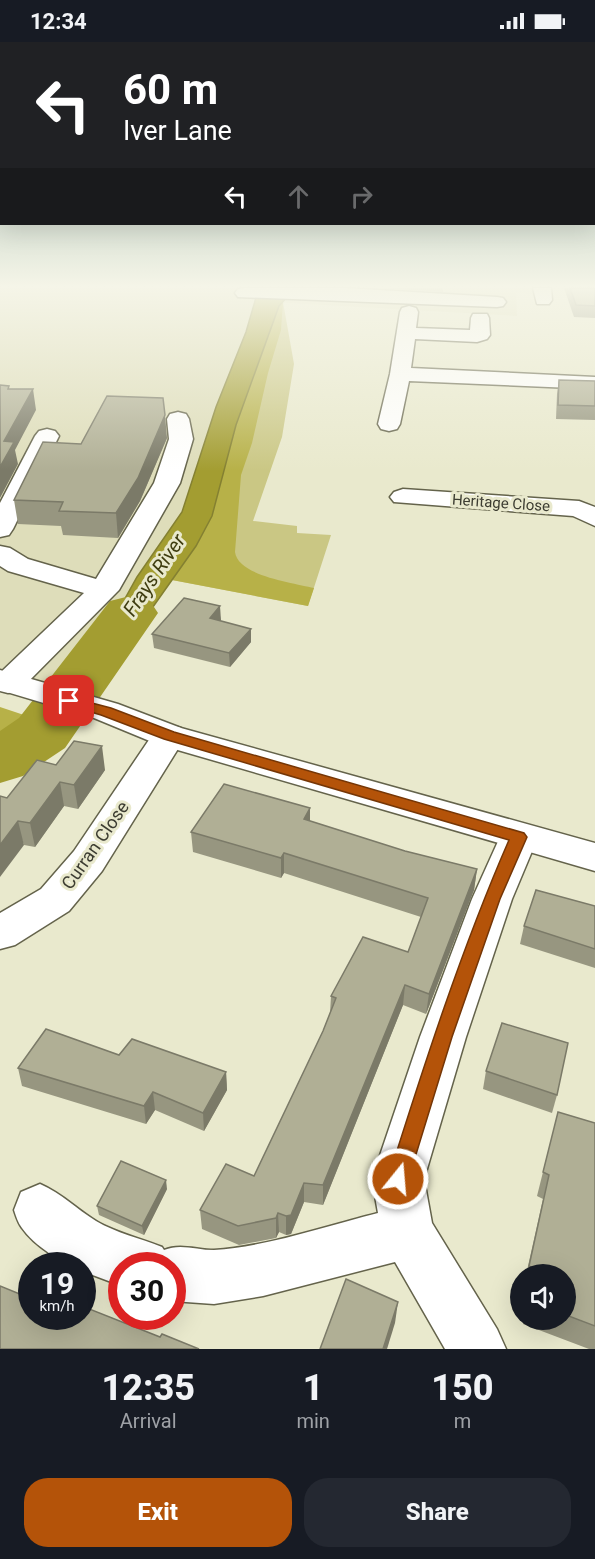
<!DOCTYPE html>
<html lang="en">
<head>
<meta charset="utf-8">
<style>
  :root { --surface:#171b24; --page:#242831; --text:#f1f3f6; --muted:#9ea1a6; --accent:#b45309 }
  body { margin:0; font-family:Roboto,sans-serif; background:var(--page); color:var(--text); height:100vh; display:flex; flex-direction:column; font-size:22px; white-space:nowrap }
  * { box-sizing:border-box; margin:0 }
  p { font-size:20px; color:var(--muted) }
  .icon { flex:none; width:33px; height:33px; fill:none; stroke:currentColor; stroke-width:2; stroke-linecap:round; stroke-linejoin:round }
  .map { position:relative; height:1307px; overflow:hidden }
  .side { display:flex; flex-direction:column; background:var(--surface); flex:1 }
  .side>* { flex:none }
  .top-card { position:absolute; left:0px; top:0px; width:596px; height:183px; box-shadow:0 6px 24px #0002; background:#202124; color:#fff; overflow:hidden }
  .fabs { position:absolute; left:510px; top:1222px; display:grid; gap:12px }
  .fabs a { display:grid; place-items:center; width:66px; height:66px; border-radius:50%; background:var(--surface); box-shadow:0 6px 24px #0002; font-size:30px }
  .speed { position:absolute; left:18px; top:1210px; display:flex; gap:12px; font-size:30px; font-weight:700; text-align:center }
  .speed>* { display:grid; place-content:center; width:78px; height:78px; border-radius:50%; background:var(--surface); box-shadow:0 6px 24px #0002; line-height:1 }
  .speed small { font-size:15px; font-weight:400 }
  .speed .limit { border:9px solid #d22; background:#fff; color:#111 }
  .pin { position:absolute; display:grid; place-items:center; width:51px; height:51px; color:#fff; margin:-26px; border-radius:12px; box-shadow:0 3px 9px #0006 }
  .me { position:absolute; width:66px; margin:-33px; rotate:17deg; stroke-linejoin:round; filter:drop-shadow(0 0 4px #0008) }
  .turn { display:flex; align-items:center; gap:21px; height:126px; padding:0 24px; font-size:27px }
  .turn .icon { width:78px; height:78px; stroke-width:2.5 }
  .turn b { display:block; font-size:42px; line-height:51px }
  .lanes { display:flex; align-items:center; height:57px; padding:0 24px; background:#0003; justify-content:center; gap:30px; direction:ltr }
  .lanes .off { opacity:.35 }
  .eta { display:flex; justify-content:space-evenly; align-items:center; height:102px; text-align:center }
  .eta b { font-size:36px; font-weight:800; line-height:42px }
  .primary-button { display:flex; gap:12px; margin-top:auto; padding:12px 24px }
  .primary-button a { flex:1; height:69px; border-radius:24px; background:var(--accent); color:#fff; font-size:24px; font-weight:800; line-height:69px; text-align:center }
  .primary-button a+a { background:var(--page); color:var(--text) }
  .status { display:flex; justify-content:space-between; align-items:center; height:42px; padding:0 30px; background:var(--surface); direction:ltr }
  .status svg { height:16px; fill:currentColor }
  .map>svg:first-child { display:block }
  .built { fill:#deddba }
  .green { fill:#cac784 }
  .forest { fill:#b7b148 }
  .water { fill:#a39d31; stroke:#848031; stroke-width:1.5 }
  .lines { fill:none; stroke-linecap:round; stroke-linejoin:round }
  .river { fill:#a39d31; fill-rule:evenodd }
  .minor-casing { stroke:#64634b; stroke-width:3 }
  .major-casing { stroke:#64634b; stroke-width:3 }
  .minor { fill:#fff; fill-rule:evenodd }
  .major { fill:#fff; fill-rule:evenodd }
  .wall { fill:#979680 }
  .shaded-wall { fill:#7b7a68 }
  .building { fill:#b0af95; stroke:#7b7a68; stroke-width:1.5 }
  .route { fill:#b45309; stroke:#753606; stroke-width:1.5 }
  .labels { text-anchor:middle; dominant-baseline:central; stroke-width:6; stroke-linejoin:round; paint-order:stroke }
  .far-street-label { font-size:15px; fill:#3d3d32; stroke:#e9e9cd }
  .street-label { font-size:18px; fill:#3d3d32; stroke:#e9e9cd }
  .water-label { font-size:20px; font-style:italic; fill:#3f3d10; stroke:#e9e9cd }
</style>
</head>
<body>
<div class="status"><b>12:34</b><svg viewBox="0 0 49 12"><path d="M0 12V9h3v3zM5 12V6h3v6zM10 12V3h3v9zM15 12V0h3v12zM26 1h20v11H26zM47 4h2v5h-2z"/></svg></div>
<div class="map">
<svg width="595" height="1307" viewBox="0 0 595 1307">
  <rect width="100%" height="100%" fill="#e9e9cd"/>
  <!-- built -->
  <path class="built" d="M0,246H538L537,252L516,251L517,274L254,259L246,290L216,365L182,470L137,535L108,587L54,649L0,634Z"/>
  <!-- green -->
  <path class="green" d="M283,260L294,322L282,395L253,479L297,484V491L331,493L308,564L172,538L196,504L212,474L279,264Z"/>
  <!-- forest -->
  <g class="forest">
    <path d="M283,260L281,288L268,331L252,401L241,433L235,510C238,534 294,541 314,546L308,564L172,538L196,504L212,474L236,383L279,264Z"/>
    <path d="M0,665L30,675L0,700Z"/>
  </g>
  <!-- water -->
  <g class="water">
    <path d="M257,252L288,254L279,264L236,383L212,474L196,504L97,644L66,634L108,587L137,535L182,470L216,365L246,290Z"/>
    <path d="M30,675L70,688L18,728L0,736V700Z"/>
  </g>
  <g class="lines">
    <!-- river -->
    <path class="river" d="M130,554L150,559L158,571L65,706L23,734L0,741V689L19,676L110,559Z"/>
    <!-- minor casing -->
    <g class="minor-casing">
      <g id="minor">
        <path d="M244,246H345L497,255L503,256L506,260L503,264L497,265L238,255L235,251L238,247Z"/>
        <path d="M533,246H551L552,258L549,262H537Z"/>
        <path d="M409,264L416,266L418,270L416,286L470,288L471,276L473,272H487L489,276L490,293L487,297L477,300L415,297L411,326L595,335V347L409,339L400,382L397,387L389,389L381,387L378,382L390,332L400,270L402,266Z"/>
        <path d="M178,370L186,372L189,377L193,397L180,441L119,548L20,648L8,651L0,649V631L84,551L8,529L0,524V504L10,506L28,517L96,537L154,441L169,397L167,377L170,372Z"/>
        <path d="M47,387L55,389L59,394L13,487L9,493L0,495V461L35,394L39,389Z"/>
        <path d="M403,447L579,459L595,465V484L573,474L394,460L390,455L394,450Z"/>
        <path d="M169,683L181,686L186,694L102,829L69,869L15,903L0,907V871L41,847L74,809L157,686Z"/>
        <path d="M519,781L533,785L538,795L512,857L466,995L424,1137L432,1181L497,1287L506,1307H445L395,1220L263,1254L214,1262L172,1259V1224H122V1244L82,1229V1224C63,1224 33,1202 22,1186C18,1181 16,1174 14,1168L21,1150L40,1142C63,1152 75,1166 96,1179C116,1191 140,1196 162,1205L164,1208C180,1201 197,1208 214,1208C265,1205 327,1184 378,1171L372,1137L420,995L472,857L500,795L505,785Z"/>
      </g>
    </g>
    <!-- major casing -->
    <g class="major-casing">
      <path id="major" d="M0,628L118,662L181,686L595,801V829L157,702L94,676L0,648Z"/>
    </g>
    <!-- minor -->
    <use href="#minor" class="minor"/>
    <!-- major -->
    <use href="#major" class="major"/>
  </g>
  <!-- wall -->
  <g class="wall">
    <path d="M378,246H443V250Z"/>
    <path d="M564,246H595V276L574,275Z"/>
    <path d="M559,338L595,339V378L556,377L557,352Z"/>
    <path d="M167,396L140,459L118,496L63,493L61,484L18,482L14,458L81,402Z"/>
    <path d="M220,578L251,600L230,625L154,606L152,592L221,578Z"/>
    <path d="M56,723L105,728L78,767L64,764L35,805L24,803L7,756Z"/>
    <path d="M310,766V779L405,809L477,827L474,848L426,972L403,963L323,1163L304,1160L291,1192L286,1193L279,1190L276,1196L239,1203L202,1187L200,1168L254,1134L323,989L330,971L331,954L408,910L421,875L284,831L281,836L193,810L191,790Z"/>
    <path d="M595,864V926L520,902L524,884Z"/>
    <path d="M119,1013L226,1030L227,1048L204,1089L155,1068L146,1082L22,1044L18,1026Z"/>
    <path d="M486,1029L557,1053L552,1071L483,1047Z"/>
    <path d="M558,1070L595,1081V1307H589L523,1282L524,1278H566V1233H526L543,1157L537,1154Z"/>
    <path d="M167,1147L144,1193L99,1173L97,1164Z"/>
  </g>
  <!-- shaded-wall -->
  <g class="shaded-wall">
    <path d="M33,347L36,368L15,408L18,422L0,456V425L4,399Z"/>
    <path d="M165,373L167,396L140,459L118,496L116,471Z"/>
    <path d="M220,564L221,578L211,589L210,576Z"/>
    <path d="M251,587V600L230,625L229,611Z"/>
    <path d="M102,704L105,728L78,767L74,743Z"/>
    <path d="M60,740L64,764L35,805L30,781Z"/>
    <path d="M310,766V786L304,777Z"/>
    <path d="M18,779L24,803L0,835V803Z"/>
    <path d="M284,811V831L281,836V816Z"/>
    <path d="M477,827L474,848L426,972L429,952Z"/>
    <path d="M405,943L403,963L323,1163V1143Z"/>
    <path d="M226,1030L227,1048L204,1089L203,1071Z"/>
    <path d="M153,1050L155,1068L146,1082L144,1064Z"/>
    <path d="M166,1138L167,1147L144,1193L142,1184Z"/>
    <path d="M304,1141V1160L291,1192L286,1193V1174Z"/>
    <path d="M278,1171L279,1190L276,1196V1176Z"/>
    <path d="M398,1260L395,1281L387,1307H383Z"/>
  </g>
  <!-- building -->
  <g class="building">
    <path d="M570,246H595V264L576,263Z"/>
    <path d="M559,338L595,339V364L558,363Z"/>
    <path d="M0,343L9,344L8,347H33L4,399L14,400L0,425Z"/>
    <path d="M107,354L163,356L165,373L138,436L116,471L59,469L63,460L14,458L43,400L81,402Z"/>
    <path d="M184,556L220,564L210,576L251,587L229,611L152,592Z"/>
    <path d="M74,699L102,704L74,743L60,740L30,781L18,779L0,803V754L7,756L37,718L56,723Z"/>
    <path d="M224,742L310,766L304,777L405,809L477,827L429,952L405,943L323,1143L304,1141L291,1173L286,1174L278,1171L276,1176L238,1184L200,1168L226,1122L254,1134L323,989L336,956L331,954L363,895L408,910L428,856L284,811L281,816L191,790Z"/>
    <path d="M536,848L595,864V907L524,884Z"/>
    <path d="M502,981L568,1001L557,1053L486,1029Z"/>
    <path d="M46,987L119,1013L132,997L226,1030L203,1071L153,1050L144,1064L18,1026Z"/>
    <path d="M558,1070L595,1081V1284L566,1273V1233H535L536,1228L529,1224L549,1133L543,1130Z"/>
    <path d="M121,1119L166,1138L142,1184L97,1164Z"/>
    <path d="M346,1237L398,1260L383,1307H320Z"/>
    <path d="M0,1244L32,1257V1275H82V1264L160,1295L162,1292L199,1307H0Z"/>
  </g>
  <!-- sky -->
  <linearGradient id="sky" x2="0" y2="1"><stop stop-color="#8cab9f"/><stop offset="0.57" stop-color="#f5f5e8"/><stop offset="1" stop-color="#f5f5e8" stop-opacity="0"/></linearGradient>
  <rect width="595" height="429" fill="url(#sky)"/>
  <!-- route -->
  <path class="route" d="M69,655L111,666L174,690L524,791L527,795L500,857L452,995L406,1145L398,1148L391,1145L388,1137C424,1023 461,908 509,798L164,697L101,673L64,662L62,659L64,656Z"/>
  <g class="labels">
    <!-- far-street labels -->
    <g class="far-street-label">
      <text transform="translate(501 461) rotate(4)">Heritage Close</text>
    </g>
    <!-- street labels -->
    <g class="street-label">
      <text transform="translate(95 803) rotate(-55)">Curran Close</text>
    </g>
    <!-- water labels -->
    <g class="water-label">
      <text transform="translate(154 533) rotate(-56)">Frays River</text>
    </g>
  </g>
</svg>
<div class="fabs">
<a><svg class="icon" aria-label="sound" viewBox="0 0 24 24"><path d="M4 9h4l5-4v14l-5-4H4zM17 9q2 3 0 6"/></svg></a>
</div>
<div class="speed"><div>19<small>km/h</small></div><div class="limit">30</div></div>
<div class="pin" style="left:69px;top:659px;background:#d93025"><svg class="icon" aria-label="arrive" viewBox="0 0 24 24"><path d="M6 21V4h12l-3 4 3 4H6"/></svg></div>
<svg class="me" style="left:398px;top:1137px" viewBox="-20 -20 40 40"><circle r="17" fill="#b45309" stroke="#fff" stroke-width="3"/><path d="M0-11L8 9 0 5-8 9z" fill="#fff"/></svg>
<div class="top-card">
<div class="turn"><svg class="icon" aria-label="left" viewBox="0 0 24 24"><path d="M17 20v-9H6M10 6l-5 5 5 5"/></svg><div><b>60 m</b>Iver Lane</div></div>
<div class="lanes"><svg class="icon" aria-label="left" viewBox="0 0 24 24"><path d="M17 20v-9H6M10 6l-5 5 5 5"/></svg><svg class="icon off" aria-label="ahead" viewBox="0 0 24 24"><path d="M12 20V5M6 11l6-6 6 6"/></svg><svg class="icon off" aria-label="right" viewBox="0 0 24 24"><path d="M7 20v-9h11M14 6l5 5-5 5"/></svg></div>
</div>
</div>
<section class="side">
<div class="eta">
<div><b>12:35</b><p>Arrival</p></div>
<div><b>1</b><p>min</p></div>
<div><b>150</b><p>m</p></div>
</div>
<div class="primary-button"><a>Exit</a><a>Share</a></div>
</section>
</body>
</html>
